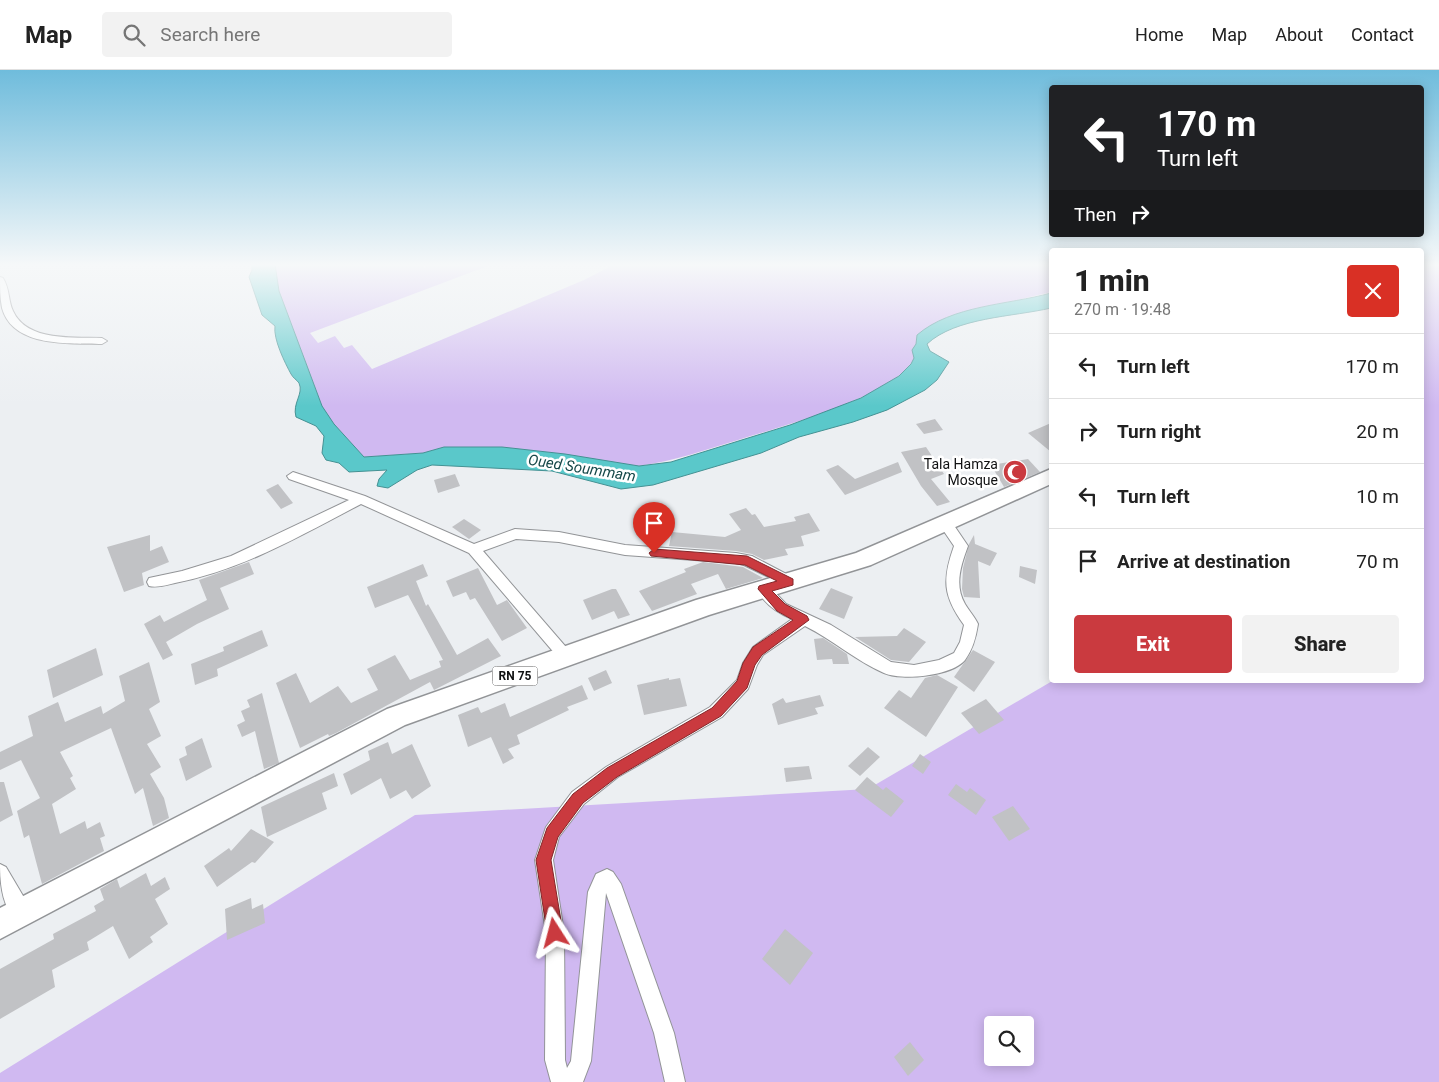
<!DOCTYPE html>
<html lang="en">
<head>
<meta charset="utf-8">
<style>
  :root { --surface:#fff; --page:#f2f2f2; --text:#222; --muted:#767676; --line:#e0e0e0; --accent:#ca3a3f }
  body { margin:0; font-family:Roboto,sans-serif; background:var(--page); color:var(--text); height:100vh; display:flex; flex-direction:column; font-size:19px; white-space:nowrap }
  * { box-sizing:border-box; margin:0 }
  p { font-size:16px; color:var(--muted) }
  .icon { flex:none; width:28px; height:28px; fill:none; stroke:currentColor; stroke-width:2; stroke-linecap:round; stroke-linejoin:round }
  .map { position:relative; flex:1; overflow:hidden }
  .panel { position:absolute; left:1049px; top:178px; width:375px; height:435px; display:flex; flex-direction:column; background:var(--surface); border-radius:5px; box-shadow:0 2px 12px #0003 }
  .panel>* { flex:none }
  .guide { position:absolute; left:1049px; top:15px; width:375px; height:152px; border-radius:5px; box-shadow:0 2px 12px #0003; background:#202124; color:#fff; overflow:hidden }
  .fabs { position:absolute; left:984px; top:946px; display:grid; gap:10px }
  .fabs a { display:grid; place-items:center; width:50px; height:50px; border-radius:5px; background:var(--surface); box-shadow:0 2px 12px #0003; font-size:25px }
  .pin { position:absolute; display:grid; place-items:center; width:42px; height:42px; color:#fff; margin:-51px -21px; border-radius:50% 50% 50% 0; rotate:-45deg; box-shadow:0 0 5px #0007 }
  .pin .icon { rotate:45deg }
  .me { position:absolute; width:55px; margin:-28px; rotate:351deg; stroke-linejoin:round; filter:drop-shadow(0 0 4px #0008) }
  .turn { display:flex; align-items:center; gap:18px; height:105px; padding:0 25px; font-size:22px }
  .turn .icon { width:65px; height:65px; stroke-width:2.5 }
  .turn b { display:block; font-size:35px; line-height:42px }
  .then { display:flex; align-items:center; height:48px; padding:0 25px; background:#0003; gap:10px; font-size:19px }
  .round { display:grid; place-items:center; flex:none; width:52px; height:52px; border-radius:5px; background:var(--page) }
  .overview { display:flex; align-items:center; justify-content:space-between; height:85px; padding:0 25px }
  h1 { font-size:30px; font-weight:800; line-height:38px }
  .cta { display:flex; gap:10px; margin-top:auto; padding:10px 25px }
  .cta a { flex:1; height:58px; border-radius:5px; background:var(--accent); color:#fff; font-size:20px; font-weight:800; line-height:58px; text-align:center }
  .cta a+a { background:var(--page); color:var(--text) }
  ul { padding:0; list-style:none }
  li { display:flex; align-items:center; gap:15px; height:65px; padding:0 25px; border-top:1px solid var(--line) }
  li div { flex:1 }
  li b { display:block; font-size:19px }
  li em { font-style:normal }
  header { display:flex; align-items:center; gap:30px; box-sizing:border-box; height:70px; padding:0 25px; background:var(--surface); border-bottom:1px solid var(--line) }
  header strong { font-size:24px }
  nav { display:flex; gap:28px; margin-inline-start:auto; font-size:18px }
  .search { width:350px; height:45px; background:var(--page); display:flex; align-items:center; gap:12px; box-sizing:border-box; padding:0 18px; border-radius:5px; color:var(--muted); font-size:19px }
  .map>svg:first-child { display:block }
  .green { fill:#d0b9f1; fill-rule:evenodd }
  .water { fill:#5ac8ca; stroke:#449193 }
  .building { fill:#c1c2c5 }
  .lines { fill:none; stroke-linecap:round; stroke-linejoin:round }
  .minor-casing { stroke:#929497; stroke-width:2 }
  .primary-casing { stroke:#929497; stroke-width:3 }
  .minor { fill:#fff; fill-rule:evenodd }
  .primary { fill:#fff; fill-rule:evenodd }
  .route { fill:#ca3a3f; stroke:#832629 }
  .labels { text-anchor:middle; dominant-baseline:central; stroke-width:5; stroke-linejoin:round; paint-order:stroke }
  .shield { fill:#fff; stroke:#585859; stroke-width:1 }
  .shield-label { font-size:12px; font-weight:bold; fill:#101112 }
  .poi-label { font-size:14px; fill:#101112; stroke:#fff; text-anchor:end }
  .water-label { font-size:15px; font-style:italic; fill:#164849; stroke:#fff }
</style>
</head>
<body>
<header>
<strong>Map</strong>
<div class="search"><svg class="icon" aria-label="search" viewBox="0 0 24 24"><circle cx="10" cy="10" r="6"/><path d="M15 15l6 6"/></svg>Search here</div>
<nav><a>Home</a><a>Map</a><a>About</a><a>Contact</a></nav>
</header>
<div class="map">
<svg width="1439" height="1012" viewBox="0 0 1439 1012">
  <rect width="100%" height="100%" fill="#eceff2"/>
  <!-- green -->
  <g class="green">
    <path d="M275,194H421L424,198L436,194H493L310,263L318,273L335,266L344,278L352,275L372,299L584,210L615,194H1051V222L949,246L917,265L916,274L912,280L914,288C897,326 779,357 738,370C705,380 674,391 639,396L444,377L423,383L364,387L334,354L322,336L279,221Z"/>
    <path d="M1421,194H1439V1012H0V1003L415,745L868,719L1054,610H1421ZM992,955H1025V988H992Z"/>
  </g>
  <!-- water -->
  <path class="water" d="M252,194H275L279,221L322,336L334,354L364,387L423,383L444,377H502L565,384L639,396L671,392L790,355L861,328L899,306L911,294L914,288L912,280L916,274L917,265C952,235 1008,235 1051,223V238C1013,247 956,247 927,274L930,281L949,292L937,310L925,320L887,340L853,352L799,367L761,383L653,415L621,419L552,401L432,395L417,400L388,418L377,416L379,409L387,400L349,402L339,393L326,390L322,383L324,366L316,356L296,347C292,333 304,324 299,313C297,310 293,308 291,304C285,293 273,269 275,256L262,245L249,207L252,200Z"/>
  <!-- building -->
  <g class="building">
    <path d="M935,349L943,360L924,364L916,354Z"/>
    <path d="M1051,353V382L1028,363Z"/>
    <path d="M926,377L944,404L931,409L950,432L937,436L921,416L901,382Z"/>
    <path d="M1028,389L1040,402L1004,417L991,395Z"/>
    <path d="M898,392L902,402L845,425L826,400L838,395L855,409Z"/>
    <path d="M455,404L460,416L438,423L434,410Z"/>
    <path d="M278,414L293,433L281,439L266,420Z"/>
    <path d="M746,438L752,445L755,444L764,457L796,451L794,447L809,443L820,461L801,466L804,476L785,479L788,485L764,490L752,484L736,481L669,476L672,462L725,467L741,460L729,444Z"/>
    <path d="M464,449L481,460L469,469L452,457Z"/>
    <path d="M150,465V481L162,476L169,492L142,503L144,515L124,522L107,477Z"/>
    <path d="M974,465L975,474L997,483L990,496L978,491L980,528L964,527L962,519L963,498L969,474Z"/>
    <path d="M249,492L254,504L220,518L229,539L197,554L166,572L173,585L163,590L144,554L160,545L164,552L207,530L199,510Z"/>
    <path d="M703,492L743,497L763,508L726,519L718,504L691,514L697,524L652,541L639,521L686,502L684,499Z"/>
    <path d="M423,494L428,506L416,511L426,536L428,534L457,585L488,568L501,586L434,620L430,612L336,663L329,666L328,664L300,678L276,613L296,603L310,633L338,616L351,633L378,620L367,599L395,585L410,610L441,597L439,591L443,590L408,525L375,538L367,517Z"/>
    <path d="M1020,496L1037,500L1035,514L1019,507Z"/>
    <path d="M478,498L497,535L507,530L527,558L502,571L475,528L470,530L466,522L453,527L446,511Z"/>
    <path d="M831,518L853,527L844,549L819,539Z"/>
    <path d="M612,519H616L630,545L618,549L614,541L592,550L583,530Z"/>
    <path d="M904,558L926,572L909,592L891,590L855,567L897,566Z"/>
    <path d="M262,560L268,576L217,599L218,606L195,615L191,594L224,581L223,577Z"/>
    <path d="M823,568L847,584L849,594H833L832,589L817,590L814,569Z"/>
    <path d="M96,578L103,605L53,628L47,600Z"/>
    <path d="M973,580L995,592L974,622L954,607Z"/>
    <path d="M149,592L160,632L149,639L161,666L147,674L161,697L150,704L164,728L169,748L153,756L143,718L135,724L111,658L60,682L73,706L70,708L76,719L52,734L60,764L85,751L87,759L100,752L105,766L100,768L104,781L42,814L29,765L24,768L17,741L40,728L21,690L0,700V682L33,666L28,646L58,632L65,652L101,636L103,644L125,631L119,606Z"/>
    <path d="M606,600L612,613L594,621L588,608Z"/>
    <path d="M937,605L958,617L926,667L884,638L899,620L911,628L925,608Z"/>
    <path d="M669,608V610L680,608L687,636L644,645L637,615Z"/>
    <path d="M582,615L588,629L567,637L569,640L517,665L520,674L508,679L514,688L503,694L491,667L468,677L458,645L478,637L481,643L505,633L510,647Z"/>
    <path d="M262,623L279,693L264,699L255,661L242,667L237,655L245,651L241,641L250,637L247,630Z"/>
    <path d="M820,625L824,636L815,638L818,644L778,655L772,634L783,628L786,633Z"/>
    <path d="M986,629L1004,650L979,664L961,643Z"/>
    <path d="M202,668L212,697L186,711L179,689L187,685L185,677Z"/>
    <path d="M388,672L392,684L412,674L431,716L412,729L406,720L390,729L381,708L351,725L343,704L370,690L368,681Z"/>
    <path d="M868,677L880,687L860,706L848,696Z"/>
    <path d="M920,684L931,692L923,704L912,696Z"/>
    <path d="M809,696L812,709L786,712L784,698Z"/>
    <path d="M334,703L338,716L322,723L327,739L267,767L261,737Z"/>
    <path d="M867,707L883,720L886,717L904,731L891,747L855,720Z"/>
    <path d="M0,712H4L13,745L0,752Z"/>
    <path d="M956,714L967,722L970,718L986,730L976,745L948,725Z"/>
    <path d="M1013,736L1030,759L1009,771L992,747Z"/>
    <path d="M251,759L274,772L255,793L252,792L217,817L204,796L229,778L231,781Z"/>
    <path d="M146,803L151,816L165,807L170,819L155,829L168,854L150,867L153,872L129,889L113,856L87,872L89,880L52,900L55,917L0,949V899L54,869L53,864L96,841L94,836L104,830L100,819L117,809L120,818Z"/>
    <path d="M251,828L252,839L263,834L265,853L227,870L225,839Z"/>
    <path d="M785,859L813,883L790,915L762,889Z"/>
    <path d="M910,972L924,990L908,1006L894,987Z"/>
  </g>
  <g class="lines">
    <!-- minor casing -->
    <g class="minor-casing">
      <g id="minor">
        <path d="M0,207L3,208C10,219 8,231 13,241C27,272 74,267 102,268L107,271L102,274C70,273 13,278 2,238C0,228 0,217 0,207Z"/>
        <path d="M293,402L365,426L474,474L515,459L559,462L625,475L736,483L752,486L794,508L796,512L794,516L789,517L744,495L736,493L625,485L559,472L516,469L483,481L572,584L574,588L572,592L567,594L562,592L469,483L361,434C302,465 242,500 175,513C167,515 157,518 149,516L147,512L149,508L182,501L231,486L349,430L289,409L287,406Z"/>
        <path d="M946,449L951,451L968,476C961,495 954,515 965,534C969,541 975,547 978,554C976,567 973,579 965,590C952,606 902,611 884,603C856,591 832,569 805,556L763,585L757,595L748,619L722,647L618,707L584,734L559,767L553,790L564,863L565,990L567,998L571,991L588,822L596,804L607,799L613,802L621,814L674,963L685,1012H665L654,963L606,823L591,991L583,1012H551L545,990L546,863L535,790L546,757L572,722L606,697L710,637L737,610L743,593L753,577L792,549C777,543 764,533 756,519L758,515H768L786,534L831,555L891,592L914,595L939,590L954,583L960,572L964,555C943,526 942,510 954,476L939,454Z"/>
        <path d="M0,794L6,797L29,836L31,843L29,850L22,852C2,844 0,813 0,794Z"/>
      </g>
    </g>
    <!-- primary casing -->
    <g class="primary-casing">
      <path id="primary" d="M1051,399V414L871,495L709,545L405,655L0,869V838L387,639L696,530L856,483Z"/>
    </g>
    <!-- minor -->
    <use href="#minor" class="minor"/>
    <!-- primary -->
    <use href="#primary" class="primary"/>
  </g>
  <!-- sky -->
  <linearGradient id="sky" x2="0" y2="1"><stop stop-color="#6fbcdc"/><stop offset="0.58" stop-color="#f6f8f9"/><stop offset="1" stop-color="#f6f8f9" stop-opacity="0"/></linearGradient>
  <rect width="1439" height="336" fill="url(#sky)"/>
  <!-- route -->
  <path class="route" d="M654,479L747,486L793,509V515L772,521L785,534L807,546L809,550L762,585L755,595L747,618L721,646L617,707L583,733L558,767L551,790L563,863L560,868L555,871L549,868L547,863L536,790L547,758L573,724L607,698L712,638L737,611L743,593L753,577L793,550L777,541L758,519L759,516L777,511L745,495L651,486L649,483Z"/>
  <!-- icons -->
  <defs>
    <g id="mosque-disc" transform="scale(1.25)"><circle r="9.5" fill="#ca3a3f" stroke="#fff"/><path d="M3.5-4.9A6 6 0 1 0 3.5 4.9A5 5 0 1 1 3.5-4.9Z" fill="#fff"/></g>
  </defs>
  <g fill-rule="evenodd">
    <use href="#mosque-disc" x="1015" y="402"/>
  </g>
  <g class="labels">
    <!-- shield labels -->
    <rect class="shield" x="492.5" y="596.5" width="45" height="19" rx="4"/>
    <g class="shield-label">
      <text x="515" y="606">RN 75</text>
    </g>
    <!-- poi labels -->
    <g class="poi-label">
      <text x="998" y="394">Tala Hamza<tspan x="998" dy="16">Mosque</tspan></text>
    </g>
    <!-- water labels -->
    <g class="water-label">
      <text transform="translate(582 398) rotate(9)">Oued Soummam</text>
    </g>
  </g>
</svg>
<div class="fabs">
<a><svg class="icon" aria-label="search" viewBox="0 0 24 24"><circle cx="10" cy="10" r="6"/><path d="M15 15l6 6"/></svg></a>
</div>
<div class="pin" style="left:654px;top:483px;background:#d93025"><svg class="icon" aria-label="arrive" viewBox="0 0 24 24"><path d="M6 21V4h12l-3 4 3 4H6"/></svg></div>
<svg class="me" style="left:555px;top:863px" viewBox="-20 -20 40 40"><path d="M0-17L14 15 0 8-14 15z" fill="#ca3a3f" stroke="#fff" stroke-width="4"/></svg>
<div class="guide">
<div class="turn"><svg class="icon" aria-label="left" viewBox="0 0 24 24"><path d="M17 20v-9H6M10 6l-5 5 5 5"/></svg><div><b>170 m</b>Turn left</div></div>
<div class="then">Then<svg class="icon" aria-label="right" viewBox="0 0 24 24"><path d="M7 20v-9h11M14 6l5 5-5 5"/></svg></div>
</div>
<section class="panel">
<div class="overview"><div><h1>1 min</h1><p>270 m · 19:48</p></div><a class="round" style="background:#d93025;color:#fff"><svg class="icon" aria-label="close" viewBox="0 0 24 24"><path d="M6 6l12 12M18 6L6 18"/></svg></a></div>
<ul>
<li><svg class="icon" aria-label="left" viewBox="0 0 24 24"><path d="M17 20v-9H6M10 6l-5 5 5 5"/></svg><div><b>Turn left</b></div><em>170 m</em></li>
<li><svg class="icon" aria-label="right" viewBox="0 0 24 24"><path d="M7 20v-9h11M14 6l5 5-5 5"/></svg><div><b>Turn right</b></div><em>20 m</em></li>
<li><svg class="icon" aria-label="left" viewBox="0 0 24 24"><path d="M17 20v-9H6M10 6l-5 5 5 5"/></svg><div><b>Turn left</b></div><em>10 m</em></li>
<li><svg class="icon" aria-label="arrive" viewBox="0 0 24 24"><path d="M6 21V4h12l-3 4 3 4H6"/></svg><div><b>Arrive at destination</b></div><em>70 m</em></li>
</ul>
<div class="cta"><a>Exit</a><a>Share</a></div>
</section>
</div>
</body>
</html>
